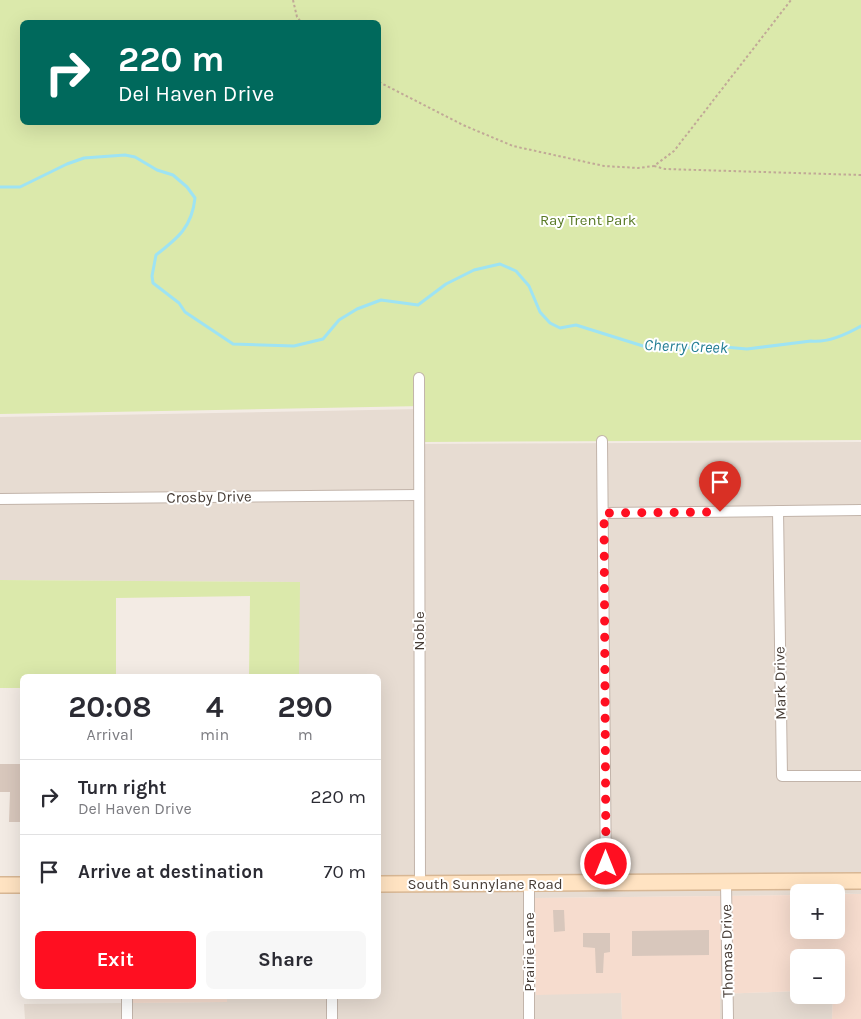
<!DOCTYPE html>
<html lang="en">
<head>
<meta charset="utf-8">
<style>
  :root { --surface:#fff; --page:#f7f7f7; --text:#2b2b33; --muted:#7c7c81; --line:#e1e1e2; --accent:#ff0f21 }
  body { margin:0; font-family:Karla,sans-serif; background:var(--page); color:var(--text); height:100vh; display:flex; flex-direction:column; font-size:19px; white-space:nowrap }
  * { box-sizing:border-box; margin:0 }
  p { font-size:16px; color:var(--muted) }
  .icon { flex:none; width:28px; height:28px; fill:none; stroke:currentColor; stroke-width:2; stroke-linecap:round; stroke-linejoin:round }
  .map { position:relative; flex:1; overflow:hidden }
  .sheet { position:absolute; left:20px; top:674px; width:361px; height:325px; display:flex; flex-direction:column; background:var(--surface); border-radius:8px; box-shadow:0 5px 20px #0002 }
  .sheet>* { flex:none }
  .banner { position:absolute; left:20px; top:20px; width:361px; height:105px; border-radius:8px; box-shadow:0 5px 20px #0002; background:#00695c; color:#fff; overflow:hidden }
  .controls { position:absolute; left:790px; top:884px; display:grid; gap:10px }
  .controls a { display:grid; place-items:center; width:55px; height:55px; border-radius:8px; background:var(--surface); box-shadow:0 5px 20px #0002; font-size:25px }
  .pin { position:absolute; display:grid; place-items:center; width:42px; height:42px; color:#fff; margin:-51px -21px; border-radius:50% 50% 50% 0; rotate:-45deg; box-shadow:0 0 5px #0007 }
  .pin .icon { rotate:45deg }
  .me { position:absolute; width:55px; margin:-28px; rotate:0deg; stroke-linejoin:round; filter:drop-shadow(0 0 4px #0008) }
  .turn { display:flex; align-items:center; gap:18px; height:105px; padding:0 15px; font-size:22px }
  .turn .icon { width:65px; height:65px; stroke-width:2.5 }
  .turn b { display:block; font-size:35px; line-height:42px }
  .eta { display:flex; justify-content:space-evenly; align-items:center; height:85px; text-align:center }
  .eta b { font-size:30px; font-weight:700; line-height:35px }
  .button { display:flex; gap:10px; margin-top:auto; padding:10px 15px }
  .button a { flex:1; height:58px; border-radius:8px; background:var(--accent); color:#fff; font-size:20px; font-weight:700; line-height:58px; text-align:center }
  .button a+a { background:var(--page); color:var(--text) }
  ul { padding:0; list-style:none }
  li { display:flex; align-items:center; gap:15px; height:75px; padding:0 15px; border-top:1px solid var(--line) }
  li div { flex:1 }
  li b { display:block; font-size:19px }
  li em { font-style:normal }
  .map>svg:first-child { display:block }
  .residential { fill:#e7dcd2 }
  .commercial { fill:#f6dcce }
  .green { fill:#dbe9ab; fill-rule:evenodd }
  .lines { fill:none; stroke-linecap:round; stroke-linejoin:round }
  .stream { stroke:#9ee3f3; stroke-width:3 }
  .building { fill:#d8c7bc }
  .street-casing { stroke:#c2b4aa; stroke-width:12 }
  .secondary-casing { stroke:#d8b794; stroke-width:18 }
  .path { stroke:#c1a997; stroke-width:2; stroke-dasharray:2.5 2.5; stroke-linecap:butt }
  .street { stroke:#fff; stroke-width:10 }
  .secondary { stroke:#ffe3c2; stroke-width:15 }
  .route { stroke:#ff0f21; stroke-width:9; stroke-dasharray:0 16.2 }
  .labels { text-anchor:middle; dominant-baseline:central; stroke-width:4; stroke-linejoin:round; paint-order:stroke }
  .park-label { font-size:15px; fill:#587925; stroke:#fff }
  .street-label { font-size:15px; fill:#453b34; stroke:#fff }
  .water-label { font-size:16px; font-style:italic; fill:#247e94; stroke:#fff }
</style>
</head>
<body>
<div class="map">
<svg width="861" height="1019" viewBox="0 0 861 1019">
  <rect width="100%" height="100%" fill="#f3ebe4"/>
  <!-- residential -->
  <g class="residential">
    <path d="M421,409L423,444L861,442V894L799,892V895L534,898L621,993L622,1019H25L24,1004L226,1002L227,996H379V676H299V582L0,580V417Z"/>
    <path d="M799,991V995H833L832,1019H720L719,994Z"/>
  </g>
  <!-- commercial -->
  <g class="commercial">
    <path d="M836,894H861V1019H832L833,995H836V958H799V991L720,994V1019H622L621,993L536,995L534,898L799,895V930H836Z"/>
    <path d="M133,996H227V1002L133,1003Z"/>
  </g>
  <!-- green -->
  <g class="green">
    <path d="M0,0H861V440L425,442L423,406L0,414ZM22,22H379V122H22Z"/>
    <path d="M0,580L300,582L299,676H249L250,596L116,598V676H22V688H0Z"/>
  </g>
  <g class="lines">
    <!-- stream -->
    <path class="stream" d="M0,187H20L67,164L84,158L125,155L135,157L157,170L173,175L187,187L195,198C192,227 178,238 156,255L152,276L153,283L179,303L185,312L233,344L294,346L323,339L339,320L357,309L381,300L418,305L446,284L474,270L500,264L516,271L529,286L540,312L550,323L560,328L576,325L643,346L686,348L702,345L747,349L811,341C828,343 847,334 861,326"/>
  </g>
  <!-- building -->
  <g class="building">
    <path d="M0,764H22V822H9L10,792H0Z"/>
    <path d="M553,910H564L565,931L554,932Z"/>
    <path d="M709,930V955L632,956V931Z"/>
    <path d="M583,933H610V952L604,953L603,973H596L595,948L583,947Z"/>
  </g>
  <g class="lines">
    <!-- street casing -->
    <g class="street-casing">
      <g id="street">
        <path d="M419,378L420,884"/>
        <path d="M602,441L606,884"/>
        <path d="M0,499L418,495"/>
        <path d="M778,511L782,776H861"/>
        <path d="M604,513L861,510"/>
        <path d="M726,882L728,1019"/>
        <path d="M127,1019V996"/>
        <path d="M332,1019V996"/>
        <path d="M529,1019V884"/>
      </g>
    </g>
    <!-- secondary casing -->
    <g class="secondary-casing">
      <g id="secondary">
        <path d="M379,884L861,881"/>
        <path d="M0,885H22"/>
      </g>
    </g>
    <!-- path -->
    <g class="path">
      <path d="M293,0L297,17L301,22"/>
      <path d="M379,82L463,125L513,146L604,166L638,168L654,166L674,151L791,0"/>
      <path d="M654,166L665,169L861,175"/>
    </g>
    <!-- street -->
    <use href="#street" class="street"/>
    <!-- secondary -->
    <use href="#secondary" class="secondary"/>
  </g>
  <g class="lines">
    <!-- route -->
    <path class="route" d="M606,864L604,513L720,512"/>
  </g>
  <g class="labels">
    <!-- park labels -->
    <g class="park-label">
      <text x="588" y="220">Ray Trent Park</text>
    </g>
    <!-- street labels -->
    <g class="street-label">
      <text transform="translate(209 497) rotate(-1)">Crosby Drive</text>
      <text transform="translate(419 631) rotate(-90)">Noble</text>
      <text transform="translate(780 683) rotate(-91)">Mark Drive</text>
      <text x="485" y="884">South Sunnylane Road</text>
      <text transform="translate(727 951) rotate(-91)">Thomas Drive</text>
      <text transform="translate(529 952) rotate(-90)">Prairie Lane</text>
    </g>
    <!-- water labels -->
    <g class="water-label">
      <text transform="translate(686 346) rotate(2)">Cherry Creek</text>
    </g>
  </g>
</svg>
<div class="controls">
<a>+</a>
<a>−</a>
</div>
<div class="pin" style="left:720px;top:512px;background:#d93025"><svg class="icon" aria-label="arrive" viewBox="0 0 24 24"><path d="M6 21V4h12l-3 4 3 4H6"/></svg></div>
<svg class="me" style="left:606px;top:864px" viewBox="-20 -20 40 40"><circle r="17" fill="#ff0f21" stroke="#fff" stroke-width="3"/><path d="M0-11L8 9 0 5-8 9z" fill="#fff"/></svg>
<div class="banner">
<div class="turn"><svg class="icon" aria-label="right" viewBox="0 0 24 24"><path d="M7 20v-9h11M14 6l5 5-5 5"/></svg><div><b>220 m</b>Del Haven Drive</div></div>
</div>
<section class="sheet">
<div class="eta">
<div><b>20:08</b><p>Arrival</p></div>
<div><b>4</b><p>min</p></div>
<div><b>290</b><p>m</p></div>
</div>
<ul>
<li><svg class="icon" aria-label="right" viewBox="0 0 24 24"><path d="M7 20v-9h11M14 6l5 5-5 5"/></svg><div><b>Turn right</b><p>Del Haven Drive</p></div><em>220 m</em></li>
<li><svg class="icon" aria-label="arrive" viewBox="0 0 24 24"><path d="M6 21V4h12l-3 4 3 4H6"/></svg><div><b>Arrive at destination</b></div><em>70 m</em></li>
</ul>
<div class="button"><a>Exit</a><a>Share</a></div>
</section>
</div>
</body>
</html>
